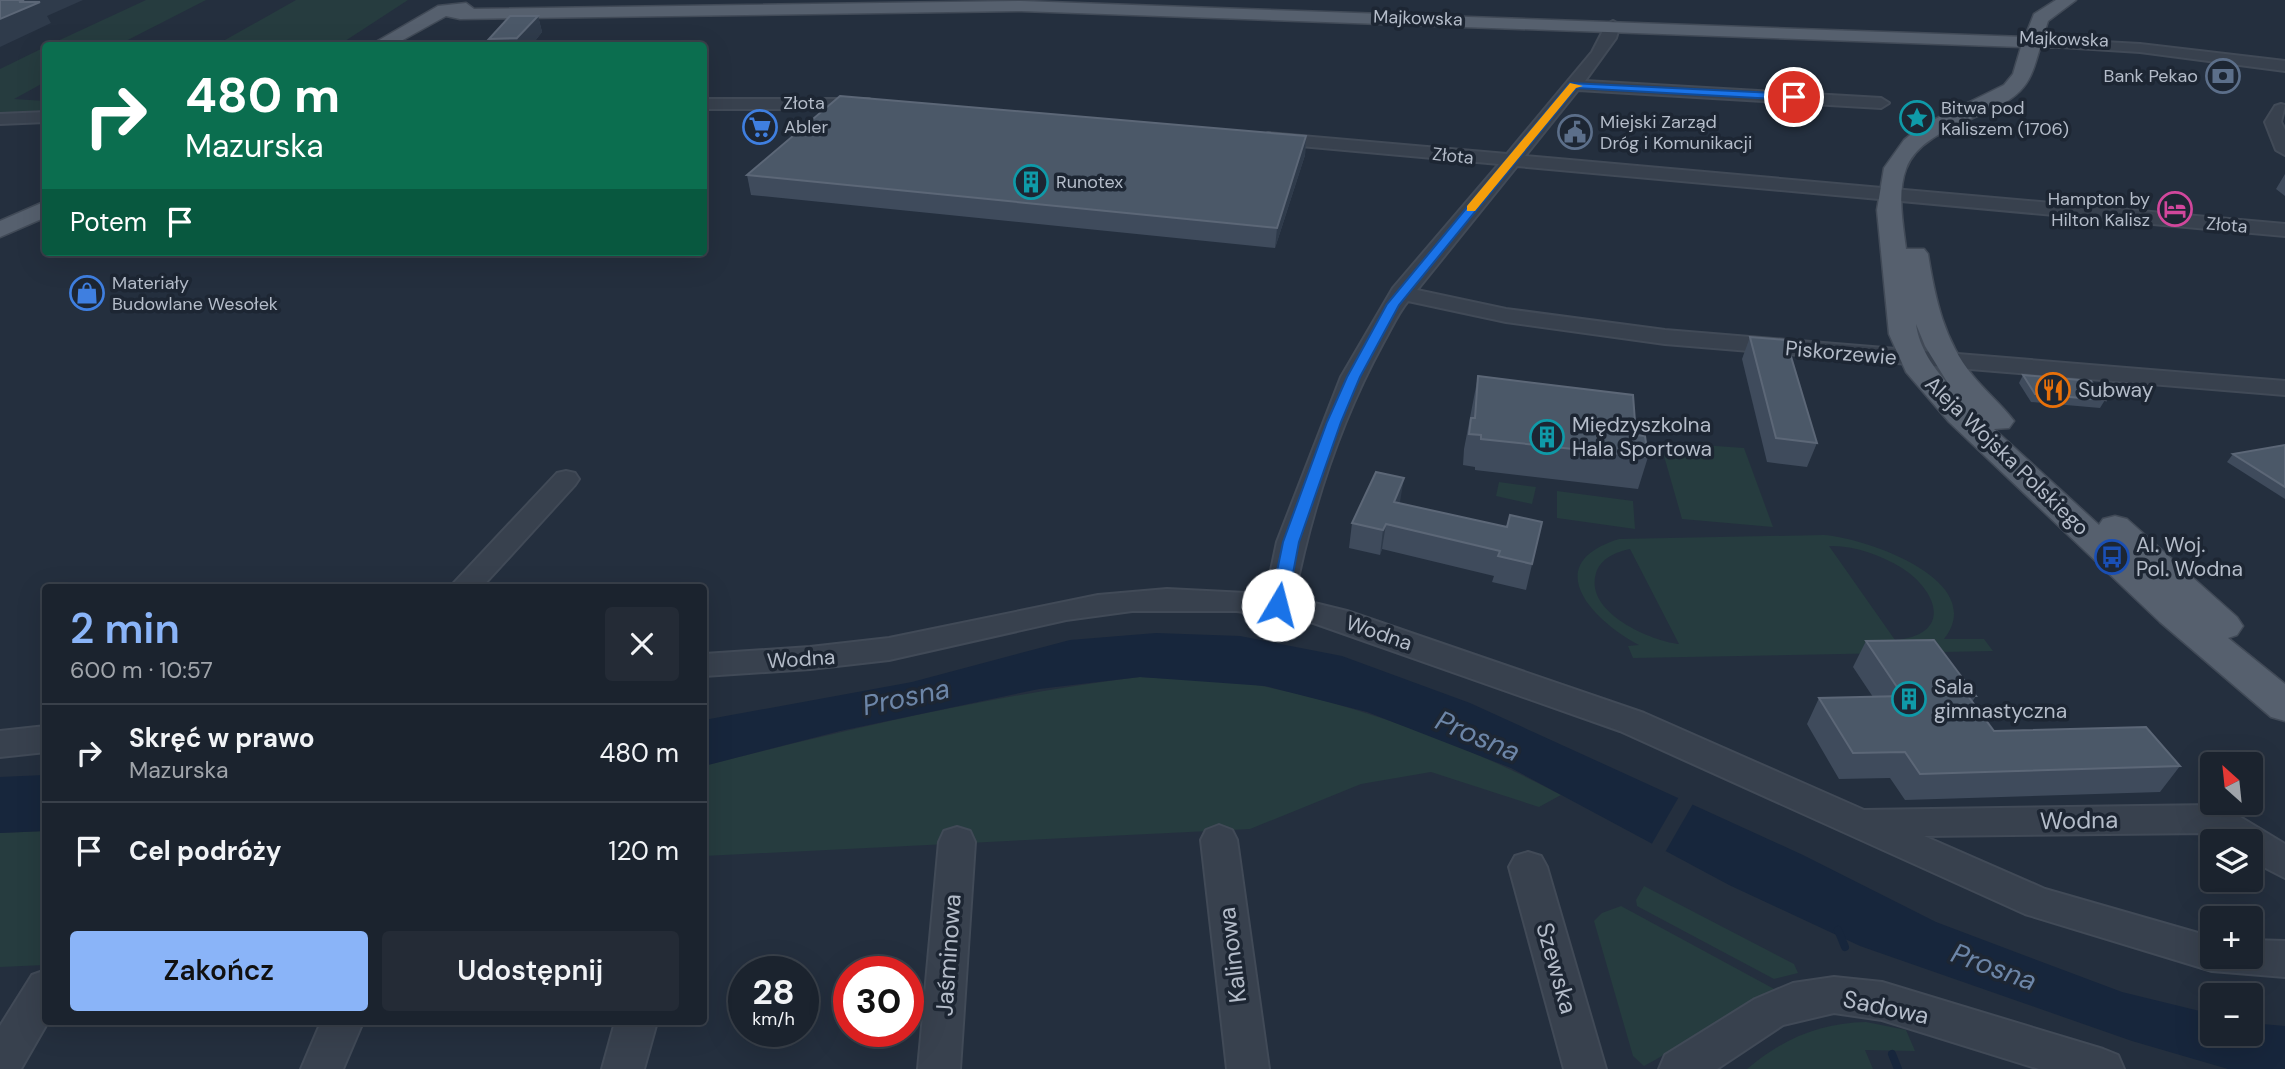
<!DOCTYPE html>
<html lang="pl">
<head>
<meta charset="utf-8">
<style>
  :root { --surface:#1b232e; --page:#242b36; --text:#f1f3f6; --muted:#a0a4aa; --line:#39404a; --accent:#8ab4f8 }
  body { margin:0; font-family:"DM Sans",sans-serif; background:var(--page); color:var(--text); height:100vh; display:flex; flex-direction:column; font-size:26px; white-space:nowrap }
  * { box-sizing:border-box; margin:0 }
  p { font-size:23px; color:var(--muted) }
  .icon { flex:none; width:38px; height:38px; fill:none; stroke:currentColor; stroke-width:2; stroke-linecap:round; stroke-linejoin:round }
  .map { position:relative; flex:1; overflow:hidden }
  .side { position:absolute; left:42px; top:584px; width:665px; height:441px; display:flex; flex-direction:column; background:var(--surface); border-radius:7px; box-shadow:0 7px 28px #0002,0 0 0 2px var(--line) }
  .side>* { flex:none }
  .guide { position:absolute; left:42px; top:42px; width:665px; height:214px; border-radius:7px; box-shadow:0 7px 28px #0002,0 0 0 2px var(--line); background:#0b6e4f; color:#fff; overflow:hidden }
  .needle { width:46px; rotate:333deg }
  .controls { position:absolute; left:2200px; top:752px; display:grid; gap:14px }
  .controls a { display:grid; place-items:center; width:63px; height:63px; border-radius:7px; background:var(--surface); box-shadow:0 7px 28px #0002,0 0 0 2px var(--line); font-size:35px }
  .speed { position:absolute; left:728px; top:956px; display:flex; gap:14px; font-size:35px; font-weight:700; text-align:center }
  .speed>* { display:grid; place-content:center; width:91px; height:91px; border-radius:50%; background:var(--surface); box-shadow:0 7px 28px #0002,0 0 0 2px var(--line); line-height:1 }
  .speed small { font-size:18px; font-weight:400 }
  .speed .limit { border:10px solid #d22; background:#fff; color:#111 }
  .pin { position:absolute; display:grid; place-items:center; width:60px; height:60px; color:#fff; margin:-30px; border:4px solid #fff; border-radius:50%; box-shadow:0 2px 7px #0007 }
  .me { position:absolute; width:77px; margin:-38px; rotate:8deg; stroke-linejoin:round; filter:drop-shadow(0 0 5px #0008) }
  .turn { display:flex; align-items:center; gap:24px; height:147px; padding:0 28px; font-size:32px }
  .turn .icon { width:91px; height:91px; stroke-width:2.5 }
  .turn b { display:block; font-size:49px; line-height:60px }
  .then { display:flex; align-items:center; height:66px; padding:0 28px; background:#0003; gap:14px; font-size:26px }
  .round { display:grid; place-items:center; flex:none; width:74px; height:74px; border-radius:7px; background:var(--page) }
  .summary { display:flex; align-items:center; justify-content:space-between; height:119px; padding:0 28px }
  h1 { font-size:42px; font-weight:600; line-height:52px; color:var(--accent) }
  .action { display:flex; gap:14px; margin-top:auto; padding:14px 28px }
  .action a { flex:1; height:80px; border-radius:7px; background:var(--accent); color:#111; font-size:28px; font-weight:600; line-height:80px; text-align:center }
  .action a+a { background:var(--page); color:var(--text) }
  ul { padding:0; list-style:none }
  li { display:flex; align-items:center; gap:21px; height:98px; padding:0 28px; border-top:2px solid var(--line) }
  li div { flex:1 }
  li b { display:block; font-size:26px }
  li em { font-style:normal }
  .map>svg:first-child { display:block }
  .green { fill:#263c3f; fill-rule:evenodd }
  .water { fill:#17263c }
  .pier { fill:#242f3e }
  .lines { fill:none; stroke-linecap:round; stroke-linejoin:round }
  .stream { stroke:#17263c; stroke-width:8 }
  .minor-casing { stroke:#414a57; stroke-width:4 }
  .major-casing { stroke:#414a57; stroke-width:3 }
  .minor { fill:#38414e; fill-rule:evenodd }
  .major { fill:#56606e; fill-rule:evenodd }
  .wall { fill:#3f4b5c }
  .shaded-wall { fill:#2f3b4b }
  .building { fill:#4b5868; stroke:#5c6777; stroke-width:2 }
  .route { fill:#1a73e8; stroke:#114b97; stroke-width:2 }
  .slow { fill:#f59e0b }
  .labels { text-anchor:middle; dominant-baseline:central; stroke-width:7; stroke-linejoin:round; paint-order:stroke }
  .far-street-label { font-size:18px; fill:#b4bcc9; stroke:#1d2633 }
  .far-poi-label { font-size:18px; fill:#b4bcc9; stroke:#1d2633; text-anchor:start }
  .street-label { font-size:21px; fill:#b4bcc9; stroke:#1d2633 }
  .poi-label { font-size:21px; fill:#b4bcc9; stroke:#1d2633; text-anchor:start }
  .near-street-label { font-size:24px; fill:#b4bcc9; stroke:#1d2633 }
  .near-water-label { font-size:28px; font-style:italic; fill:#6d86a8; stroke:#1d2633 }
</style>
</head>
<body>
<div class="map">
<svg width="2285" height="1069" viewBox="0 0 2285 1069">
  <rect width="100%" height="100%" fill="#242f3e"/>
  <!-- green -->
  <g class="green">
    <path d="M146,0H206L118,45H49Z"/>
    <path d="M296,0H408L339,45H216Z"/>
    <path d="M45,47V82L14,99L45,101V110L0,113V69Z"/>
    <path d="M1660,442L1744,448L1773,527L1682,519Z"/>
    <path d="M1499,482L1536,487L1532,504L1496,496Z"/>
    <path d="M1557,491L1633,501L1635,529L1557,518Z"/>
    <path d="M1824,535C1865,538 1990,580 1944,639H1984L1993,651L1633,658L1628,646L1639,645C1593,621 1538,564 1619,539ZM1829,546C1854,545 1881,555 1902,568C1939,592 1952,635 1895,640ZM1630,549L1679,644H1678C1649,640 1584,612 1596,573C1601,558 1616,552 1630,549Z"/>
    <path d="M1140,677C1181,680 1226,678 1267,687C1368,708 1469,746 1561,795L1539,807L1431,772L1361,784L1250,829L704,856V766C848,729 992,695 1140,677Z"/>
    <path d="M45,831V965L0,967V833Z"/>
    <path d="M1644,886L1794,964L1798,973L1774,979L1637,906L1636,900Z"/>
    <path d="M1621,906L1776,990C1729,1011 1689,1042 1644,1066L1633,1056L1594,921L1602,913Z"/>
    <path d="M1866,1022L1906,1030L1915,1051L1865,1050L1873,1069H1747C1782,1039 1820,1023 1866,1022Z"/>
  </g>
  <!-- water -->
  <g class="water">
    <path d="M1156,633L1240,636L1342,656L1470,703L1803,855L1936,922L2122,992L2212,1014V1034H2250L2251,1023L2285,1026V1069H2228L2132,1041L1860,946L1729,885L1511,768L1367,712L1265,686L1140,677L1039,689L840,731L704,766V720L912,682L1070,640Z"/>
    <path d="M45,775V831L0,833V777Z"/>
  </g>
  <!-- pier -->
  <path class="pier" d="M1680,795L1694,802L1664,854L1650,847Z"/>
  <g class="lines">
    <!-- stream -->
    <g class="stream">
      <path d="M1838,930L1845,947"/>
      <path d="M1892,1054L1898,1069"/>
    </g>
    <!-- minor casing -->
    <g class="minor-casing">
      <g id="minor">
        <path d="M1613,21L1620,25L1616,38L1585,81L1881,98L1889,103L1881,108L1578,90L1525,156L2285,224V236L1517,166L1417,290L1506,309L1665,330L2285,381V395L1665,344L1506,322L1408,301C1398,313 1391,329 1383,343C1340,422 1311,511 1294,598L1347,611L1644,713L1864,810L2214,805L2227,809L2285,844V878L2250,860V842H2221L2208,833L1924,836L2045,889L2212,937V957H2250V940L2285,941V977L2212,971L2025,914L1620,731L1305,620L1237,611H1132L1066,620L889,660L810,669L704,676V654L810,647L889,638L1098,595L1167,589L1266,594L1277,542L1341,377L1393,288L1499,164L1268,143L1259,138L1268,133L1507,154L1592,52L1606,25Z"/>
        <path d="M2050,39L2140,44L2285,61V71L2140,52L2045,46L2043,43Z"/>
        <path d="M704,99H869L877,104L869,109H704Z"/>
        <path d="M2281,104L2285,105L2281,122L2285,130V155L2276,150L2265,122L2275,106Z"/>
        <path d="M46,112V122L0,124V114Z"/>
        <path d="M566,471L575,473L579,479L575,485L481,588H449L557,473Z"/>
        <path d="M46,726V752L0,757V731Z"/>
        <path d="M1219,825L1232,830L1237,840L1269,1069H1227L1201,840L1206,830Z"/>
        <path d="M957,827L970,831L975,842L960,1069H918L939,842L944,831Z"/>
        <path d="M1528,852L1541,856L1547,867L1606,1069H1564L1509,867L1515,856Z"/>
        <path d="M46,970V1022H48L21,1069H0V1026L32,975Z"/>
        <path d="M1834,977L1882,982L2103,1049L2118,1055L2124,1069H2039L1882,1020L1834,1013L1783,1025L1717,1069H1659L1665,1055L1755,999L1793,983Z"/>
        <path d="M321,1022H363L343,1069H301Z"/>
        <path d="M615,1022H657L644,1069H602Z"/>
      </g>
    </g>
    <!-- major casing -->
    <g class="major-casing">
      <g id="major">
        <path d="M2056,0H2076L2048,21L2043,37L2056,39L2059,43L2056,47L2040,48C2035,64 2032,79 2020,91C1993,119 1922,126 1906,169C1897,193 1903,224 1906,249H1924L1928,254C1935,298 1944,341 1973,376C1986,392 2002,405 2014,421L2009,428L1994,429L2099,525L2103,519L2115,516L2127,519L2237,617L2243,626L2237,635L2228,638L2285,684V721L2271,717L2160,622L1949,422L1906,372L1889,334L1877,210L1884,168L1904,140L1921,126L2004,85L2013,74L2021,47L1021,11L460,19L446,16L392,46H369L438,6L466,3L474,9L1021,1L2025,37L2034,14ZM1916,324L1925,346L1949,385C1934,368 1919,348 1916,324Z"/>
        <path d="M46,201V217L0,237V221Z"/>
      </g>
    </g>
    <!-- minor -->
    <use href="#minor" class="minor"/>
    <!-- major -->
    <use href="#major" class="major"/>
  </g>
  <!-- wall -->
  <g class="wall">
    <path d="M538,16L542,32L531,46H491L489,39Z"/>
    <path d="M1306,136L1305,155L1275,248L751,195L747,175Z"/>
    <path d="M2285,174V196L2276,189Z"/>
    <path d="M1750,337L1817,443L1807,467L1767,462L1742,359Z"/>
    <path d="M2023,375L2105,400L2100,408L2031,402L2019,383Z"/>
    <path d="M1478,376L1636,435L1648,457L1638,489L1475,470V467L1463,465L1464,449Z"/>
    <path d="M2285,445V499L2227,462L2233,454Z"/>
    <path d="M1400,503L1507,527L1542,522L1526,590L1492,582L1494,576L1382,549L1380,555L1349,548L1352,523Z"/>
    <path d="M1866,641L1976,696L1972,702L1994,731L2180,766L2160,792L1905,800L1890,778L1839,779L1807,724L1819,698L1873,697L1853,667Z"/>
  </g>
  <!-- shaded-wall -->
  <g class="shaded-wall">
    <path d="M24,0H83L47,16L51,23L0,47V19L19,2Z"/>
    <path d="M538,16L542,32L531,46H519L517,38Z"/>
    <path d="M1306,136L1305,155L1275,248L1277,228Z"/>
    <path d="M1404,478L1400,502L1391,527L1394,502Z"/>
    <path d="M1386,524L1382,549L1380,555L1383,530Z"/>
  </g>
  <!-- building -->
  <g class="building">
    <path d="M0,0H24L19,2H40L0,19Z"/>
    <path d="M510,16H538L517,38L489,39Z"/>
    <path d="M840,96L1306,136L1277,228L747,175Z"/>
    <path d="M1750,337L1786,340L1817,443L1776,438Z"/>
    <path d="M2023,375L2091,381L2105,400L2035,394Z"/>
    <path d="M1478,376L1633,395L1636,435L1645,436L1648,457L1481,439V435L1469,434L1471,418H1475Z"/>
    <path d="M2285,445V487L2233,454Z"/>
    <path d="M1376,472L1404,478L1394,502L1507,527L1510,515L1542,522L1532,564L1498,556L1500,551L1386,524L1383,530L1352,523Z"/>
    <path d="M1934,640L1976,696H1968L1994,731L2146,727L2180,766L1920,774L1905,752L1853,753L1819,698L1903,696L1866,641Z"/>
  </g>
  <!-- route -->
  <path class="route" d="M1570,83L1794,94L1798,97L1794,100L1576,88L1399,305L1360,377L1341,422L1299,542L1287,605L1278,611L1272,609L1270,605L1283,542L1327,422L1347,377L1387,304Z"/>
  <!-- slow -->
  <path class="slow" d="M1570,83L1583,86L1576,88L1475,211H1467V206Z"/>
  <!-- icons -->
  <defs>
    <g id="bank-ring" transform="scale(1.75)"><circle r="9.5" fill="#1d2633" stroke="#5c6f8a" stroke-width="1.5"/><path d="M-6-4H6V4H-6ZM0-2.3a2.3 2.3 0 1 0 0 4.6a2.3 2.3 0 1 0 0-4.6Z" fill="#5c6f8a"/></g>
    <g id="sight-ring" transform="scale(1.75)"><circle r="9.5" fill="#1d2633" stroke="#0f9aa8" stroke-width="1.5"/><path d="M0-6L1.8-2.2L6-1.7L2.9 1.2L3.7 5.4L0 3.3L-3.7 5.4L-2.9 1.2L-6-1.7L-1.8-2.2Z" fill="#0f9aa8"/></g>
    <g id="supermarket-ring" transform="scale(1.75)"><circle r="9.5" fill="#1d2633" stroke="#3f7fe0" stroke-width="1.5"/><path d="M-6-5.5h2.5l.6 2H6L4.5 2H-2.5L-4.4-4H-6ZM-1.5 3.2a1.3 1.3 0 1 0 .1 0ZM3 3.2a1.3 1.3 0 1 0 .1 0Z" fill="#3f7fe0"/></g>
    <g id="civic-ring" transform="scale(1.75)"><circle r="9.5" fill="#1d2633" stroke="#5c6f8a" stroke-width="1.5"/><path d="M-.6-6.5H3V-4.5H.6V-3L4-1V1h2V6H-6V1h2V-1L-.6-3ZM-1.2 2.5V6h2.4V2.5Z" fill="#5c6f8a"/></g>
    <g id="building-ring" transform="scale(1.75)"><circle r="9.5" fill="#1d2633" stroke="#0f9aa8" stroke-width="1.5"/><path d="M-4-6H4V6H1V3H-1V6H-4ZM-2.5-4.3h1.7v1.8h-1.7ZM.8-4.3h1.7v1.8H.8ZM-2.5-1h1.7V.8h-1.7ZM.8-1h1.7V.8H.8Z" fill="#0f9aa8"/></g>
    <g id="hotel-ring" transform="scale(1.75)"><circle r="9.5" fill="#1d2633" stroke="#d1479c" stroke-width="1.5"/><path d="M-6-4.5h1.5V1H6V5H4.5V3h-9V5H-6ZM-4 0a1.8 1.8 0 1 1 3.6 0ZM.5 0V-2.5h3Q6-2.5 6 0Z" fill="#d1479c"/></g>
    <g id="shop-ring" transform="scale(1.75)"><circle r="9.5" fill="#1d2633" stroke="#3f7fe0" stroke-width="1.5"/><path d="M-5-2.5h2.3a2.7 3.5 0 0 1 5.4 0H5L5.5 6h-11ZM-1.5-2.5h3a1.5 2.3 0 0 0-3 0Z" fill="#3f7fe0"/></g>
    <g id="restaurant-ring" transform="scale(1.75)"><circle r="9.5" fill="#1d2633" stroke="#e8710a" stroke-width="1.5"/><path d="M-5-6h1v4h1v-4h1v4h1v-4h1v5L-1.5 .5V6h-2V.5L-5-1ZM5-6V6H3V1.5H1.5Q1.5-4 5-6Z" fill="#e8710a"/></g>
    <g id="bus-ring" transform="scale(1.75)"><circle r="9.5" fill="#1d2633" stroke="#1a4fb4" stroke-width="1.5"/><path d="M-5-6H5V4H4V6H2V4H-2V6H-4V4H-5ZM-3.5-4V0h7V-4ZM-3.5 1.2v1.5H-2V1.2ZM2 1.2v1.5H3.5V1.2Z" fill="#1a4fb4"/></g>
  </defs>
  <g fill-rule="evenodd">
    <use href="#bank-ring" x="2223" y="76"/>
    <use href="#sight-ring" x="1917" y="118"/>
    <use href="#supermarket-ring" x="760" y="127"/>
    <use href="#civic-ring" x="1575" y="132"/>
    <use href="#building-ring" x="1031" y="182"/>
    <use href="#hotel-ring" x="2175" y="209"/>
    <use href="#shop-ring" x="87" y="293"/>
    <use href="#restaurant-ring" x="2053" y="390"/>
    <use href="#building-ring" x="1547" y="437"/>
    <use href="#bus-ring" x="2112" y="557"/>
    <use href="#building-ring" x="1909" y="699"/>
  </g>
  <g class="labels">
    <!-- far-street labels -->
    <g class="far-street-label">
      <text transform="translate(1418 18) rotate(2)">Majkowska</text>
      <text transform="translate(2064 39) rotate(2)">Majkowska</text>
      <text x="804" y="103">Złota</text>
      <text transform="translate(1453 156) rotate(6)">Złota</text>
      <text transform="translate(2227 225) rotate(5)">Złota</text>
    </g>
    <!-- far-poi labels -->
    <g class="far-poi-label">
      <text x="2198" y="76" text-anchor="end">Bank Pekao</text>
      <text x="1941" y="108">Bitwa pod<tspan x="1941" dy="21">Kaliszem (1706)</tspan></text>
      <text x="1600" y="122">Miejski Zarząd<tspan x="1600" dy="21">Dróg i Komunikacji</tspan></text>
      <text x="784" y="127">Abler</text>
      <text x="1056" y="182">Runotex</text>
      <text x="2150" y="199" text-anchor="end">Hampton by<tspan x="2150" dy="21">Hilton Kalisz</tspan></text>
      <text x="112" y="283">Materiały<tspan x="112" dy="21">Budowlane Wesołek</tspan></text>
    </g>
    <!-- street labels -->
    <g class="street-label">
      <text transform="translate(1841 353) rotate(5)">Piskorzewie</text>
      <text transform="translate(2007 456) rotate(44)">Aleja Wojska Polskiego</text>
      <text transform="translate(1379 633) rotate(19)">Wodna</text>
      <text transform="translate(801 659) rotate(-4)">Wodna</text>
    </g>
    <!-- poi labels -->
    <g class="poi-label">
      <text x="2078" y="390">Subway</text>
      <text x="1572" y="425">Międzyszkolna<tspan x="1572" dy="24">Hala Sportowa</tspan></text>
      <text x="2136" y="545">Al. Woj.<tspan x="2136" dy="24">Pol. Wodna</tspan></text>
      <text x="1934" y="687">Sala<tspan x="1934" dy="24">gimnastyczna</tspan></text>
    </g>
    <!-- near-street labels -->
    <g class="near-street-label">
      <text transform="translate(2079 820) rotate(-1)">Wodna</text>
      <text transform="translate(948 955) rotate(-86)">Jaśminowa</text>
      <text transform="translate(1232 955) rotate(-97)">Kalinowa</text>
      <text transform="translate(1557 968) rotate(74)">Szewska</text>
      <text transform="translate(1886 1007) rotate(12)">Sadowa</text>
    </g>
    <!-- near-water labels -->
    <g class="near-water-label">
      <text transform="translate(906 697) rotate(-12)">Prosna</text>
      <text transform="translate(1478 736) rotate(23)">Prosna</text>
      <text transform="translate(1994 967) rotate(20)">Prosna</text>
    </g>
  </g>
</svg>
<div class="controls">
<a><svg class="needle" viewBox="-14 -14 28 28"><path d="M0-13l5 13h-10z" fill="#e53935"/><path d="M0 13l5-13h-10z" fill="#a0a4aa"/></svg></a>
<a><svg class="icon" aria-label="layers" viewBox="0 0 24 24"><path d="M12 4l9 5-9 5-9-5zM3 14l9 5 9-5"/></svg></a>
<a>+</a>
<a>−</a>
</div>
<div class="speed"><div>28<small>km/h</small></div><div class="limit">30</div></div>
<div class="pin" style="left:1794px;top:97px;background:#d93025"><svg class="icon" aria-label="arrive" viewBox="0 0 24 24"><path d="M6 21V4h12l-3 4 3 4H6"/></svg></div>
<svg class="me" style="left:1278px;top:605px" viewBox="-20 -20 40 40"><circle r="19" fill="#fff"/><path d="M0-13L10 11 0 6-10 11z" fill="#1a73e8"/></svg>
<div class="guide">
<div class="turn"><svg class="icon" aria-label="right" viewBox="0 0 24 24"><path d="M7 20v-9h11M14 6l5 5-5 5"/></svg><div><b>480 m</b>Mazurska</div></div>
<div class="then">Potem<svg class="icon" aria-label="arrive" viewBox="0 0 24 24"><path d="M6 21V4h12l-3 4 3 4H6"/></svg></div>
</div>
<section class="side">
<div class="summary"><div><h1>2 min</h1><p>600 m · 10:57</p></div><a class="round"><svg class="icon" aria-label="close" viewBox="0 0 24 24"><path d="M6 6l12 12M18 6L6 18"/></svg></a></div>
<ul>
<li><svg class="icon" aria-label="right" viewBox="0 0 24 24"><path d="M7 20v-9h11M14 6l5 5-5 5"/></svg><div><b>Skręć w prawo</b><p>Mazurska</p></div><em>480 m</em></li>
<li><svg class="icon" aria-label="arrive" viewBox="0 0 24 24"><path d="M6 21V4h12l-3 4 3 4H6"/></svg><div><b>Cel podróży</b></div><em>120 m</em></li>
</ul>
<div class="action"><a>Zakończ</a><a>Udostępnij</a></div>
</section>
</div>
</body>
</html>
